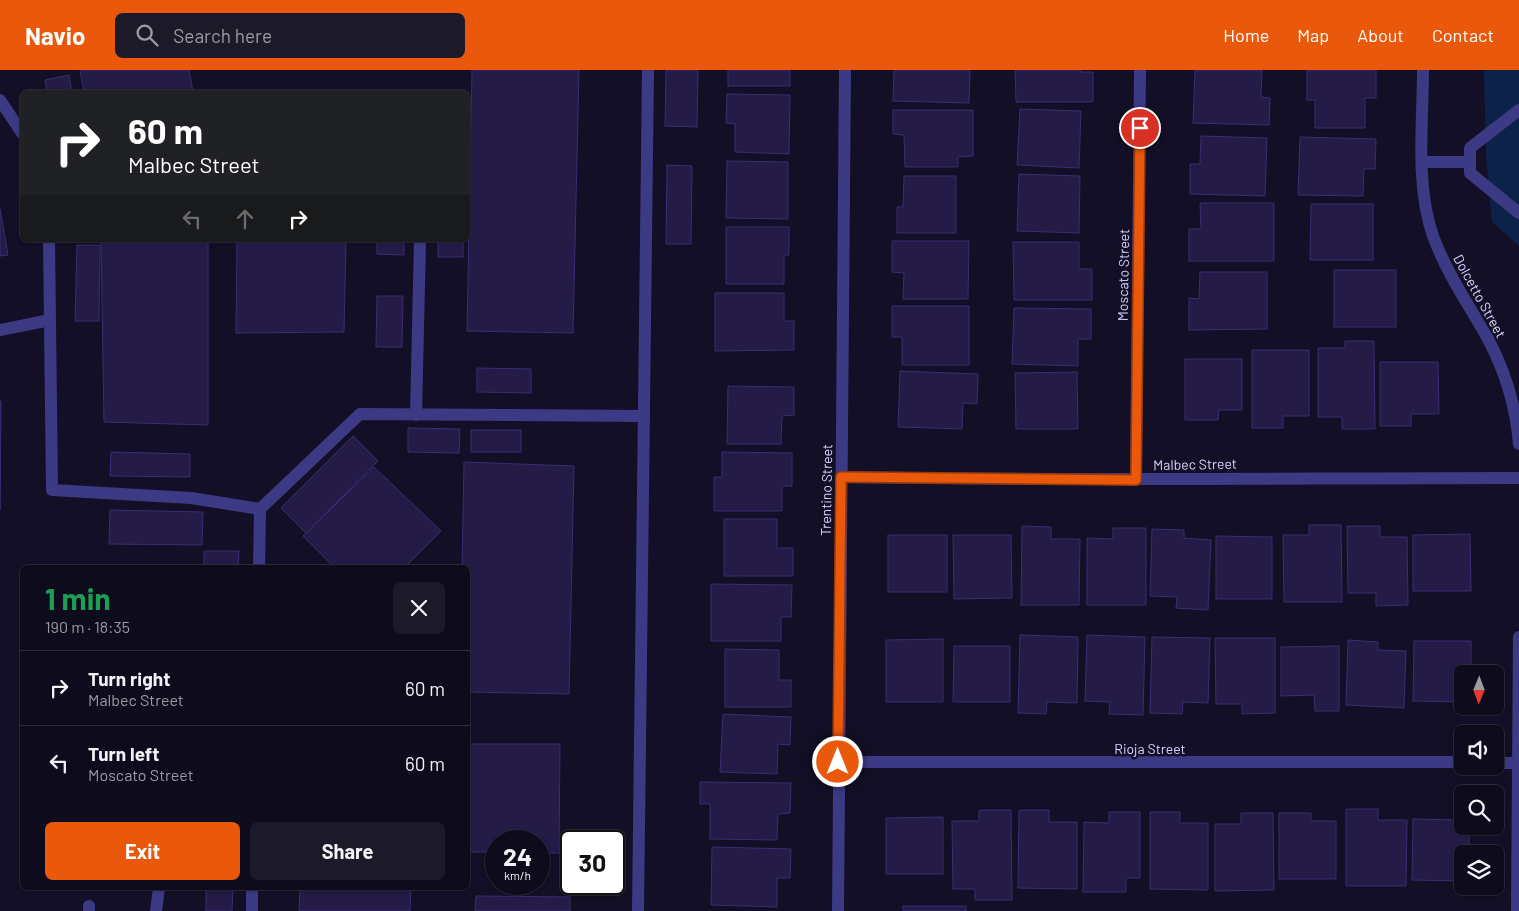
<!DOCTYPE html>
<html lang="en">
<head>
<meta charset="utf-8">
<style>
  :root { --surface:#0e0b1c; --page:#1c1929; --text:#f1f3f6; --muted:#9b9ba3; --line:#2e2b3b; --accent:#ea580c }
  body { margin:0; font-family:Barlow,sans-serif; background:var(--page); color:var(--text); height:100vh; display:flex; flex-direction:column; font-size:19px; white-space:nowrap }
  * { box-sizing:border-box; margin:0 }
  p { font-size:16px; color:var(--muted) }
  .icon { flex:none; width:28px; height:28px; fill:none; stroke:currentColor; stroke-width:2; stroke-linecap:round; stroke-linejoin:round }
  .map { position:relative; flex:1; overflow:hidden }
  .panel { position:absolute; left:20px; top:495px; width:450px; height:325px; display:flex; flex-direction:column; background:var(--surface); border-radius:8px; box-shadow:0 1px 4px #0004,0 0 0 1px var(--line) }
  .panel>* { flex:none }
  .banner { position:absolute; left:20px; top:20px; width:450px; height:152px; border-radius:8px; box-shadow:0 1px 4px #0004,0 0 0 1px var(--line); background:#202124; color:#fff; overflow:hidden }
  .needle { width:32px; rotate:181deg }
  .fabs { position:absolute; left:1454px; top:595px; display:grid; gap:10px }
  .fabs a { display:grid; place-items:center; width:50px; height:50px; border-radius:8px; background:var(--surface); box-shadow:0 1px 4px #0004,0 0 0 1px var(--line); font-size:25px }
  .speed { position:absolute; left:485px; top:760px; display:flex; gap:10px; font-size:25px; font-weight:700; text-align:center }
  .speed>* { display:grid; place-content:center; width:65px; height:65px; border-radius:50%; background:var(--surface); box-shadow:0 1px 4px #0004,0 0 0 1px var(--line); line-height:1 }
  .speed small { font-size:12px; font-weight:400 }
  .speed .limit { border:2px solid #111; border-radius:8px; background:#fff; color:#111 }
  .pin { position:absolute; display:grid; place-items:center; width:42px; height:42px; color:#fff; margin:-21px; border:2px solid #fff; border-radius:50%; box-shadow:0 1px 5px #0007 }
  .me { position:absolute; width:55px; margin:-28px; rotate:0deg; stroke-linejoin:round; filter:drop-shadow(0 0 4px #0008) }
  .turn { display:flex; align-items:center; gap:18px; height:105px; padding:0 25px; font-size:22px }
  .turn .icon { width:65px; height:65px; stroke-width:2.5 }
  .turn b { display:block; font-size:35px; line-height:42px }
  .lanes { display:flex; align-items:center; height:48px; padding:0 25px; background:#0003; justify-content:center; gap:25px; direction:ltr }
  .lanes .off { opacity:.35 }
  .round { display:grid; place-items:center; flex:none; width:52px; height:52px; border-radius:8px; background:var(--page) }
  .summary { display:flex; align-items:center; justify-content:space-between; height:85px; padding:0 25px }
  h1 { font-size:30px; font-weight:700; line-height:38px; color:#1e9e55 }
  .primary-button { display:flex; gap:10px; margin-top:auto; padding:10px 25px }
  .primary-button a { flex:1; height:58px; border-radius:8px; background:var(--accent); color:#fff; font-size:20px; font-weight:700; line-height:58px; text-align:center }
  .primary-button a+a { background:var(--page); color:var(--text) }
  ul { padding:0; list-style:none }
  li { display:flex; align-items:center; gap:15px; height:75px; padding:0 25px; border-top:1px solid var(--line) }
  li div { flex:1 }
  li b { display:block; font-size:19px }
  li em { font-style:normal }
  header { display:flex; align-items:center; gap:30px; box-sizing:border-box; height:70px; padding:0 25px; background:var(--accent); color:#fff }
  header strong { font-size:24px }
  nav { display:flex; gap:28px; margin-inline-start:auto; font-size:18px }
  .search { width:350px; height:45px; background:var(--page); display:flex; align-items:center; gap:12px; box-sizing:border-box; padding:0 18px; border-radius:8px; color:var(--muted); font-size:19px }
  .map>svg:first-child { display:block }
  .water { fill:#0c2248 }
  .building { fill:#241b47; stroke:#3b2d73 }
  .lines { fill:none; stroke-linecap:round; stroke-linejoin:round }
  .service { stroke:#3d3a85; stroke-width:12 }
  .minor { stroke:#3d3a85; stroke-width:12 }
  .route-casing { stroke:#983908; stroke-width:12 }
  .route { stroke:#ea580c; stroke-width:9 }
  .labels { text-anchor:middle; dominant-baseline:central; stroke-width:5; stroke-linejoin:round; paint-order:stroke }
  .street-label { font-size:14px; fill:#d9d4ff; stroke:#130f26 }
</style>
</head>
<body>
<header>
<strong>Navio</strong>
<div class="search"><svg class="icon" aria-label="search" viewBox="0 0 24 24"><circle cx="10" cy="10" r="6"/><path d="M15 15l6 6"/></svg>Search here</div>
<nav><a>Home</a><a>Map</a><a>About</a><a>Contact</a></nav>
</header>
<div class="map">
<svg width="1519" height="841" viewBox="0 0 1519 841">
  <rect width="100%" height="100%" fill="#130f26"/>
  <!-- water -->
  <path class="water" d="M1484,0H1519V176L1492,152L1486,88Z"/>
  <!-- building -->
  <g class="building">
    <path d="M80,0H189L193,22H84Z"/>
    <path d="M472,0H579L573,263L467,261Z"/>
    <path d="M666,0H698L697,57L665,56Z"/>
    <rect x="728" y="0" width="62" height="16"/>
    <path d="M894,0H970L969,33L893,31Z"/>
    <path d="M1015,0H1081V2H1093V32H1016Z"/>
    <path d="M1195,0H1262L1261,27L1270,28L1269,55L1193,53Z"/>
    <path d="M1307,0H1376V28H1365V58H1315V30H1307Z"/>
    <path d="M69,5L72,22H47L45,10Z"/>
    <path d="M727,24L790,25L789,84L735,82V54L726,53Z"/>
    <path d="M1020,39L1081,41L1079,98L1017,95Z"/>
    <path d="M893,40H973V86L958,87V97H905L904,65L893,64Z"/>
    <path d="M1201,66L1267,68L1265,126L1190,124V94H1200Z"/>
    <path d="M1300,67L1376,69L1375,99H1364L1363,126L1298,125Z"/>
    <path d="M727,91L788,92V149L726,148Z"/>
    <path d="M667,95L692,96L691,174H666Z"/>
    <path d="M1019,104L1080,106L1079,163L1017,161Z"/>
    <path d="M904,106H956V163H897V137H903Z"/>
    <path d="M1200,133H1274V191H1189V159H1201Z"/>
    <path d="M1311,134H1373V190H1310Z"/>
    <path d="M0,139L8,185L0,186Z"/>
    <path d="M726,157H789V185H784V214H726Z"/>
    <path d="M101,170H208V355L104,352Z"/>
    <path d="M237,170H346L344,262L236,263Z"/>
    <path d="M377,170H404V185L377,184Z"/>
    <rect x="438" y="170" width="25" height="17"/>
    <path d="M892,171H969L968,229H903L904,203L892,202Z"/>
    <path d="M1013,172H1079V199H1092V230H1014Z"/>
    <path d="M77,175H100L99,251H75Z"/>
    <rect x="1334" y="200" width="62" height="57"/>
    <path d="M1200,202H1267V259L1189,260V228L1199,229Z"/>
    <path d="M715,223H784V251H794V280L715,281Z"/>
    <path d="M377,226H403L402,277H376Z"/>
    <path d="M892,236H969V295H902V267H892Z"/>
    <path d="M1014,238L1091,239V269H1078V296L1012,294Z"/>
    <path d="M1345,271H1374L1375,359H1342V347H1318V278H1345Z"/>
    <path d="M1252,280H1309V346H1283V358H1252Z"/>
    <path d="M1185,289H1242V340H1219L1218,350H1185Z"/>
    <path d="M1380,292H1438L1439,344H1411V356H1380Z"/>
    <path d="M477,298L531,299V323L477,322Z"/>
    <path d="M900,301L978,304L977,334L963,333L962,359L898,357Z"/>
    <path d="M1077,302L1078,359H1016L1015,303Z"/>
    <path d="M728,316L794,317V345L782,346L781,374H727Z"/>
    <path d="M0,331H1L0,440Z"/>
    <path d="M408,358L460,359L459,383L408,382Z"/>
    <rect x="471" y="360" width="50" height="22"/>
    <path d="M353,366L378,391L306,463L281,438Z"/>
    <path d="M111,382L190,384V407L110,406Z"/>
    <path d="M722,382L792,383V416H782V441H714V407H722Z"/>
    <path d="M464,392L574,396L569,624L468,622V498H462Z"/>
    <path d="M374,397L441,461L404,498H335L303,466Z"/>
    <path d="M110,440L203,442L202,475L109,474Z"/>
    <path d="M724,449H777V478H793V506H724Z"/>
    <path d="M1309,455H1341L1342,532H1284L1283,465H1309Z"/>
    <path d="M1022,456L1051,457V469H1080L1079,535H1021Z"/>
    <path d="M1347,456H1380V467H1407L1408,535L1376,536V523H1348Z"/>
    <path d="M1113,458H1146V535H1087V468L1113,469Z"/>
    <path d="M1152,459L1184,460V468L1211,470L1208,540L1176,538L1177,527L1150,526Z"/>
    <path d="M1470,464L1471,521H1413V465Z"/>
    <rect x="888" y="465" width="59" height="57"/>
    <path d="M953,465H1011L1012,528L954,529Z"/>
    <path d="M1216,466L1272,467V529H1216Z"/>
    <path d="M204,481H239L238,498H204Z"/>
    <path d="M711,514L792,515L791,547H781V571H711Z"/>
    <path d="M1020,565L1078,567L1077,633L1047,632L1046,644L1018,643Z"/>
    <path d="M1087,565L1145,567L1143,645L1109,644L1110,632L1085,631Z"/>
    <path d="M1152,567L1210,568L1208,633L1183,632L1182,644L1150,643Z"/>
    <path d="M1215,568H1275V643L1242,644V634H1216Z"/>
    <path d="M943,569V632H886V570Z"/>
    <path d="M1348,570L1378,572V580L1406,581L1404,638L1346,635Z"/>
    <path d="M1414,571H1471V604H1462V632L1413,631Z"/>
    <path d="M954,576H1010V632H953Z"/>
    <path d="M1339,576V641H1315L1314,625L1281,626V577Z"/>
    <path d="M725,579L779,580V610H791V637H725Z"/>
    <path d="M723,644L791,647L790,675L778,674L777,704L720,702Z"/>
    <path d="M468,674H560L559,783H539V771H496V782H468Z"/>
    <path d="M700,712L791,713L790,743L778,744L777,770L710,769V734H700Z"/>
    <path d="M1346,739H1378V750H1407L1406,816H1346Z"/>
    <path d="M979,740H1011L1012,830H975V819H953L952,751H979Z"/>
    <path d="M1019,740H1049V752H1077V819L1018,818Z"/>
    <path d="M1109,742H1140V808H1126V822H1083L1084,752L1109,753Z"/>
    <path d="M1150,742H1180V753H1208V820L1150,819Z"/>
    <path d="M1241,743H1273L1274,820L1215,821V754H1241Z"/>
    <path d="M1279,743H1311V751H1336V809H1279Z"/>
    <path d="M943,747V804H886V748Z"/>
    <path d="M1413,749L1462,750V756H1469V784H1462V811L1412,810Z"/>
    <path d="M712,777L791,779L790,808H777V837L711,835Z"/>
    <path d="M206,818H233L232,841H206Z"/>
    <path d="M300,818H411L410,841H299Z"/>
    <path d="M476,826L570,827V841H475Z"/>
    <rect x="903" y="836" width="63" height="5"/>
  </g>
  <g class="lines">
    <!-- service -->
    <g class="service">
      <path d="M0,30L22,63"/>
      <path d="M1519,40L1470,78V103L1519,143"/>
      <path d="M1423,92H1470"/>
      <path d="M49,170L52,420L191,428L260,439L259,498"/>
      <path d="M0,260L50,250"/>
      <path d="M416,345L420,170"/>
      <path d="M260,439L360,344L644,346"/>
      <path d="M89,841V836"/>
      <path d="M156,841L159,818"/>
      <path d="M252,841V818"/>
      <path d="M638,841L648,0"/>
    </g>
    <!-- minor -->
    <g class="minor">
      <path d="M1423,0C1423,53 1415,114 1433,166C1448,206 1468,233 1488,269C1505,301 1516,338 1519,374"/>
      <path d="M841,407C1067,411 1293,408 1519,408"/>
      <path d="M1136,410L1140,0"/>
      <path d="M838,692H1462"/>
      <path d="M1495,693H1519"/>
      <path d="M838,841L845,0"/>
      <path d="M1517,841L1519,567"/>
    </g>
  </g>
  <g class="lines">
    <!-- route casing -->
    <g class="route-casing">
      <path id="route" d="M838,692L841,407L1136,410L1140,58"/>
    </g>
    <!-- route -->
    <use href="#route" class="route"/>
  </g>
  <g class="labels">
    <!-- street labels -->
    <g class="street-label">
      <text transform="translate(1123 205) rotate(-89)">Moscato Street</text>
      <text transform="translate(1480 226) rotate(61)">Dolcetto Street</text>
      <text transform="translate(1195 394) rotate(-1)">Malbec Street</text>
      <text transform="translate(826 420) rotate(-89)">Trentino Street</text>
      <text x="1150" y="678">Rioja Street</text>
    </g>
  </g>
</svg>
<div class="fabs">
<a><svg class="needle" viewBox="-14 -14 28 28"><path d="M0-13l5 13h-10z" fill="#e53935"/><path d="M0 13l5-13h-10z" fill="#9b9ba3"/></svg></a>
<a><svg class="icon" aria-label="sound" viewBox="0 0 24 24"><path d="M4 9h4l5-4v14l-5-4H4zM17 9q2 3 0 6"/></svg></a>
<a><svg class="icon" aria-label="search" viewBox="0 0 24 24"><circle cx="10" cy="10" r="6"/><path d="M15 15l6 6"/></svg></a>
<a><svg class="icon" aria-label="layers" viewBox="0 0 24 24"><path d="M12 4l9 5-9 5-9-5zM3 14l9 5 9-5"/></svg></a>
</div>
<div class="speed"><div>24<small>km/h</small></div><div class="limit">30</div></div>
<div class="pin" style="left:1140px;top:58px;background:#d93025"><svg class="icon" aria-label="arrive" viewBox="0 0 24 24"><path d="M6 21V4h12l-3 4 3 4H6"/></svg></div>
<svg class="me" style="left:838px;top:692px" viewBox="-20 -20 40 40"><circle r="17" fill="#ea580c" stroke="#fff" stroke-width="3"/><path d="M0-11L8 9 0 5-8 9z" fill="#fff"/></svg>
<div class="banner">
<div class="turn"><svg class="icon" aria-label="right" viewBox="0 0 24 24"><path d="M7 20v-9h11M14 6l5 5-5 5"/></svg><div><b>60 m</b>Malbec Street</div></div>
<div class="lanes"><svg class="icon off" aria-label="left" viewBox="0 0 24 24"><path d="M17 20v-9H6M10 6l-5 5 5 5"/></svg><svg class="icon off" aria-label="ahead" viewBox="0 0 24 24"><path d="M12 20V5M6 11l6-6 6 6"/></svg><svg class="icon" aria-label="right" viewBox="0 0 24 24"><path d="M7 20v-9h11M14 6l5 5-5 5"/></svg></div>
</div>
<section class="panel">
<div class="summary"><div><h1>1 min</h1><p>190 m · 18:35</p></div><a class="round"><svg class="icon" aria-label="close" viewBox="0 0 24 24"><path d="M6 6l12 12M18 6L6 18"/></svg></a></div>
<ul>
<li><svg class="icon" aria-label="right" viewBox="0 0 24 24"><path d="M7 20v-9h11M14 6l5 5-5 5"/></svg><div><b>Turn right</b><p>Malbec Street</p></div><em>60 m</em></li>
<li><svg class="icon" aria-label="left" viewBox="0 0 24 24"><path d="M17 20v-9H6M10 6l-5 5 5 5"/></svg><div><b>Turn left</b><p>Moscato Street</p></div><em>60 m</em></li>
</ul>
<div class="primary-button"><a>Exit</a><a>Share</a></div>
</section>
</div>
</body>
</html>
